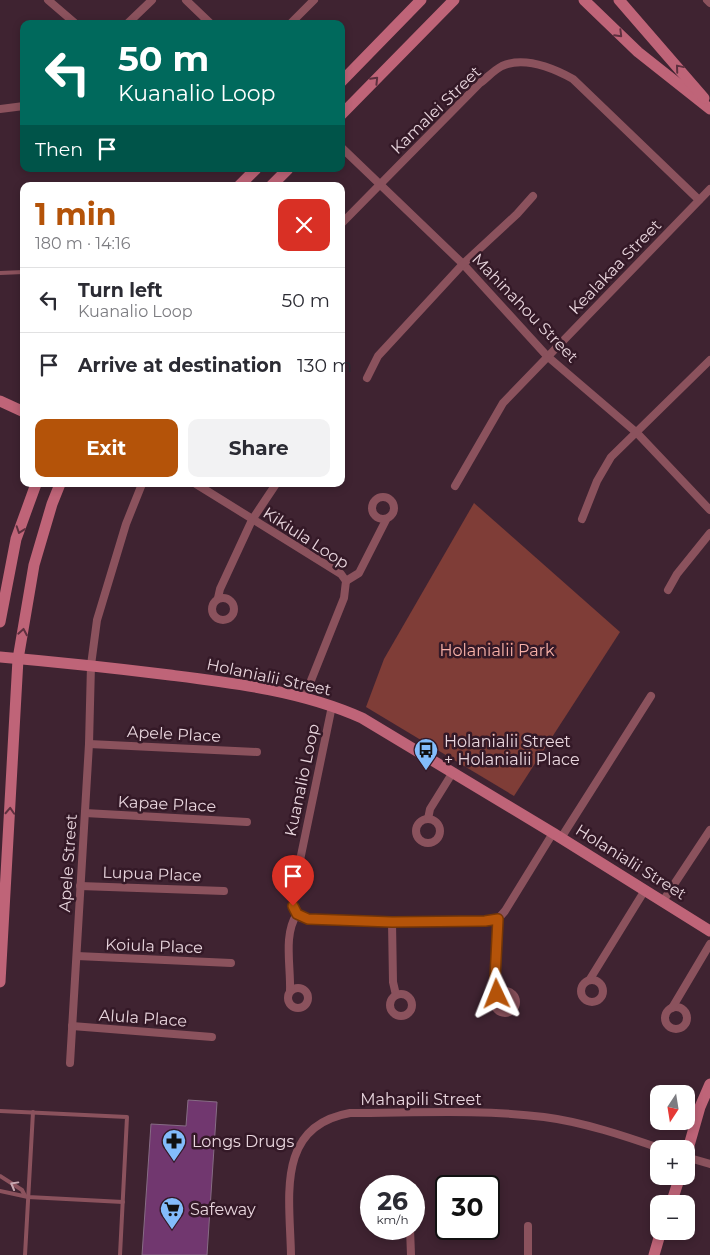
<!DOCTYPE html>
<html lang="en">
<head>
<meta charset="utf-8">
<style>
  :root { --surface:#fff; --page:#f2f2f3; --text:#2b2b33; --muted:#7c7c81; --line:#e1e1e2; --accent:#b45309 }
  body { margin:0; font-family:Montserrat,sans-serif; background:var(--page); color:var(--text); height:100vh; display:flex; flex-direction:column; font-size:19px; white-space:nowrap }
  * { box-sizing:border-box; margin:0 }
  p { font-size:16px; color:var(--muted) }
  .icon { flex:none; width:28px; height:28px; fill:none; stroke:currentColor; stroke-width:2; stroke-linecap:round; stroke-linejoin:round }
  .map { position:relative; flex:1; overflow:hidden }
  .side { position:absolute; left:20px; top:182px; width:325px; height:305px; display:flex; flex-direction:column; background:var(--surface); border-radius:10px; box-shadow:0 2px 8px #0003 }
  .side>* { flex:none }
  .banner { position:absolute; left:20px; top:20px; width:325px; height:152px; border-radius:10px; box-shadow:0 2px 8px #0003; background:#00695c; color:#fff; overflow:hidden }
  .needle { width:32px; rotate:192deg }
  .controls { position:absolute; left:650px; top:1085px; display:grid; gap:10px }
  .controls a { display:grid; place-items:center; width:45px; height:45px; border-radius:10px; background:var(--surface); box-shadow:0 2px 8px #0003; font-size:25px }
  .speed { position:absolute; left:360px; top:1175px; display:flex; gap:10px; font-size:25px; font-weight:700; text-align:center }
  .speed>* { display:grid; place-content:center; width:65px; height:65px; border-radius:50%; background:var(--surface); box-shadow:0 2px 8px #0003; line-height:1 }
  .speed small { font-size:12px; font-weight:400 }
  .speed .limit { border:2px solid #111; border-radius:8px; background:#fff; color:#111 }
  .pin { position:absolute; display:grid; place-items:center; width:42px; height:42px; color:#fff; margin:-51px -21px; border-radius:50% 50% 50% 0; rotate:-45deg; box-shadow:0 0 5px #0007 }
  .pin .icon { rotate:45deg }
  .me { position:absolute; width:55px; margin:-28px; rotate:358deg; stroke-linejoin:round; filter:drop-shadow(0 0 4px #0008) }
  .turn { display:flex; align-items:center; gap:18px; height:105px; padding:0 15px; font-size:22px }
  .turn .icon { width:65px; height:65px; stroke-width:2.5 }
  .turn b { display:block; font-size:35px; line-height:42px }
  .then { display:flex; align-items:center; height:48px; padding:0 15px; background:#0003; gap:10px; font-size:19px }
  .round { display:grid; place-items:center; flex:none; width:52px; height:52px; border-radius:10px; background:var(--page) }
  .headline { display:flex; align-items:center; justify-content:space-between; height:85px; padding:0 15px }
  h1 { font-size:30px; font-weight:700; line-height:38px; color:var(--accent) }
  .action { display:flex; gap:10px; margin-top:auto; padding:10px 15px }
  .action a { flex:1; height:58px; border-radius:10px; background:var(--accent); color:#fff; font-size:20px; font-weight:700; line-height:58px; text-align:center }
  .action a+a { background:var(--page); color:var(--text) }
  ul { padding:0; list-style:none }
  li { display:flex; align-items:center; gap:15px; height:65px; padding:0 15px; border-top:1px solid var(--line) }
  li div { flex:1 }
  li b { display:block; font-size:19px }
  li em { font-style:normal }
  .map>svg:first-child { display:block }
  .green { fill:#7f3d37 }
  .building { fill:#71376f; stroke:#876c85 }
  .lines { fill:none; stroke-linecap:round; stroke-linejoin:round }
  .lane { stroke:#8b525d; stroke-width:4 }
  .street { stroke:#8b525d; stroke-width:8 }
  .secondary { stroke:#bf6478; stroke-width:11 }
  .oneway { stroke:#5e303f }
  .oneway2 { stroke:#c8a8b1 }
  .route-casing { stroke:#753606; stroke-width:12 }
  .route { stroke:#b45309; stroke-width:9 }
  .labels { text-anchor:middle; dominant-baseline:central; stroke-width:5; stroke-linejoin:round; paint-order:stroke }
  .street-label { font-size:16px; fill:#e9d6de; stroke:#341927 }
  .park-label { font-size:16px; fill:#f8b1a8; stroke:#341927 }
  .poi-label { font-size:16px; fill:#e9d6de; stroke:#341927; text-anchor:start }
</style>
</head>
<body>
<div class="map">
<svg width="710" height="1255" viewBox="0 0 710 1255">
  <rect width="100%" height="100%" fill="#3f2331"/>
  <!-- green -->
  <path class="green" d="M474,503L620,632L514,796L366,707L384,659Z"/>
  <!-- building -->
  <path class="building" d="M188,1100L217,1102L207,1255H142L151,1124L186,1126Z"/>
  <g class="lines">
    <!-- lane -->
    <g class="lane">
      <path d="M0,273L24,272"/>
      <path d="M0,1111L127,1117L120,1255"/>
      <path d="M0,1176L22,1190L25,1196"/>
      <path d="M0,1191L28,1197L123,1202"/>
      <path d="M25,1255L33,1112"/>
    </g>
    <!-- street -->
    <g class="street">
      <path d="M48,0L76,24"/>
      <path d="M186,0L211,24"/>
      <path d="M707,0L710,3"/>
      <path d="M127,24L152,0"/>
      <path d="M290,24L314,0"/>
      <path d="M0,109L24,106"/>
      <path d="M341,147L463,264L547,356L637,433L710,510"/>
      <path d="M341,224L480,83C487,78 494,70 502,66C525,56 553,68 573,79L699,200"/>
      <path d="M367,378L378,356L463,264L517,214L533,196"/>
      <path d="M196,484L341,574L346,581L344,598L304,698"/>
      <path d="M455,486L503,403L710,189"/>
      <circle cx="383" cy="508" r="11"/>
      <path d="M582,519L597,481L611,457L710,360"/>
      <path d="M346,581L359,573L386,520"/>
      <path d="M668,590L677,574L710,533"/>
      <circle cx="223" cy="609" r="11"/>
      <path d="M218,598L220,589L252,520L276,484"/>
      <path d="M332,706L293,894V906L301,918L392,922L485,921L498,919L505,911L553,833"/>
      <path d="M89,744L257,752"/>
      <path d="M85,813L247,822"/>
      <circle cx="428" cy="831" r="12"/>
      <path d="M428,819L430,809L453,772"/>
      <path d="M561,838L651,696"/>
      <path d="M80,886L224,891"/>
      <path d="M663,901L710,830"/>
      <path d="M392,922L393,982L396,995"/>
      <path d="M77,956L231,963"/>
      <path d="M590,979L645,890"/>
      <circle cx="592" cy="991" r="11"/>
      <circle cx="298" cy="998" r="10"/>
      <circle cx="505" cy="1002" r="11"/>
      <path d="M290,991C291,966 283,935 297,914"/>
      <circle cx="401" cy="1005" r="11"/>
      <path d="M497,994L495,979L498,919"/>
      <circle cx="676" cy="1018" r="11"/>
      <path d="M672,1008L710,944"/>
      <path d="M72,1026L212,1037"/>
      <path d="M70,1063L89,744L91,665L97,620L126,524L142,484"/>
      <path d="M686,1157L710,1164"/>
      <path d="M410,1229L411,1255"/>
      <path d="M291,1255C290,1198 275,1126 350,1113C414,1113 480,1109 544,1117C583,1122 625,1136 662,1149"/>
      <path d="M528,1255V1226"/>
    </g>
    <!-- secondary -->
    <g class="secondary">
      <path d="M584,0L638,52L710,109"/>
      <path d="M619,0L704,98"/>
      <path d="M341,82L421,0"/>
      <path d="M341,115L454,0"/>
      <path d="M239,186L256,169"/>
      <path d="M271,186L288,169"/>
      <path d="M0,401L24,412"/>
      <path d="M0,622L16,539L36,484"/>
      <path d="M0,657C57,662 113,668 170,675C234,683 302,691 362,718L553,833L710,931"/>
      <path d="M0,982L18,659L34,565L52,504L60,484"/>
      <path d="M686,1156L700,1107L710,1084"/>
      <path d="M671,1204L680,1176"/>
      <path d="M654,1255L661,1231"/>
    </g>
  </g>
  <!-- one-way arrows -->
  <defs><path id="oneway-chevron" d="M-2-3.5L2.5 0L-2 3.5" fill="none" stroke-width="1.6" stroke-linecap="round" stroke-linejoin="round" transform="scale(1.25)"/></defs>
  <g class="oneway">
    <use href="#oneway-chevron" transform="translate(619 34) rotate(45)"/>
    <use href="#oneway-chevron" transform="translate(679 68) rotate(-130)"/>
    <use href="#oneway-chevron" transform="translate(375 80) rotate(-46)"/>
    <use href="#oneway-chevron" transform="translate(20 530) rotate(109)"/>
    <use href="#oneway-chevron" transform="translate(23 632) rotate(-80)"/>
    <use href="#oneway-chevron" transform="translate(10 811) rotate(-87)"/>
  </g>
  <use class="oneway2" href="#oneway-chevron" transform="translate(14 1185) rotate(-151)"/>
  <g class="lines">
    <!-- route casing -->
    <g class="route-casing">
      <path id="route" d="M293,906L297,914L308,919L392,922L485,921L498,919L495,979L497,994"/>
    </g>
    <!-- route -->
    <use href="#route" class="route"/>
  </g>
  <!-- icons -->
  <defs>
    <g id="bus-pin" transform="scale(1.25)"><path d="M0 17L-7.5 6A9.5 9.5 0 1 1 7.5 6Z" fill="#83bcfb" stroke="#341927"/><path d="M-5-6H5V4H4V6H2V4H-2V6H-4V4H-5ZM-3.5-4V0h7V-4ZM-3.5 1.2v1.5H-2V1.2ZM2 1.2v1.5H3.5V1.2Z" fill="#111"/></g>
    <g id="pharmacy-pin" transform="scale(1.25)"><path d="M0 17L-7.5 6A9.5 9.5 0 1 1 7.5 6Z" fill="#83bcfb" stroke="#341927"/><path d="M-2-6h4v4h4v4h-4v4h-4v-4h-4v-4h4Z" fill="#111"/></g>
    <g id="supermarket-pin" transform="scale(1.25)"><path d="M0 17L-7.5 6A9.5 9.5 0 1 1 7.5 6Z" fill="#83bcfb" stroke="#341927"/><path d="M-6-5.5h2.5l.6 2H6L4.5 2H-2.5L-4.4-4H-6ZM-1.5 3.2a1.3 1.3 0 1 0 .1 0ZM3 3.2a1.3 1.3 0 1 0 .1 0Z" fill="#111"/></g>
  </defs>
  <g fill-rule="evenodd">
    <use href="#bus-pin" x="426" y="750"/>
    <use href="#pharmacy-pin" x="174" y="1141"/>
    <use href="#supermarket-pin" x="172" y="1209"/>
  </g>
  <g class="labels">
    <!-- street labels -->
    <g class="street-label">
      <text transform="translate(436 110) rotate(-44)">Kamalei Street</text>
      <text transform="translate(615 267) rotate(-46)">Kealakaa Street</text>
      <text transform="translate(525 308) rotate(46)">Mahinahou Street</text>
      <text transform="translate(306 538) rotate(33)">Kikiula Loop</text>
      <text transform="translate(269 677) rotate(12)">Holanialii Street</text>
      <text transform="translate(174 734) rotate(3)">Apele Place</text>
      <text transform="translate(302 780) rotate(-78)">Kuanalio Loop</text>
      <text transform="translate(167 804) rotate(3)">Kapae Place</text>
      <text transform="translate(631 862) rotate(32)">Holanialii Street</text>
      <text transform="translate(68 863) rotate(-86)">Apele Street</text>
      <text transform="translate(152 874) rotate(2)">Lupua Place</text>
      <text transform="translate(154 946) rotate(2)">Koiula Place</text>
      <text transform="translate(143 1018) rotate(4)">Alula Place</text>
      <text x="421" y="1099">Mahapili Street</text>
    </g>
    <!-- park labels -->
    <g class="park-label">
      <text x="497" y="650">Holanialii Park</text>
    </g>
    <!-- poi labels -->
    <g class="poi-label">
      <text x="444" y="741">Holanialii Street<tspan x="444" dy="18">+ Holanialii Place</tspan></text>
      <text x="192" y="1141">Longs Drugs</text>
      <text x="190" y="1209">Safeway</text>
    </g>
  </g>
</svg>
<div class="controls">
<a><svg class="needle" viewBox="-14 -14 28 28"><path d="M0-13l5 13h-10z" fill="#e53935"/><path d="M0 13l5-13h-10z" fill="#7c7c81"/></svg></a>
<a>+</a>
<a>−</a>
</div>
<div class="speed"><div>26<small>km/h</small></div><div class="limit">30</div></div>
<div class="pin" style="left:293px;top:906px;background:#d93025"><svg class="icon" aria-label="arrive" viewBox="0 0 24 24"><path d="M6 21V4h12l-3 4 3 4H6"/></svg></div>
<svg class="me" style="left:497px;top:994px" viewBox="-20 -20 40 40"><path d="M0-17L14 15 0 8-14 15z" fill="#b45309" stroke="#fff" stroke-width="4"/></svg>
<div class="banner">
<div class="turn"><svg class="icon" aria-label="left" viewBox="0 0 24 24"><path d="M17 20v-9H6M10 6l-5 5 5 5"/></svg><div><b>50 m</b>Kuanalio Loop</div></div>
<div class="then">Then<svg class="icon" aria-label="arrive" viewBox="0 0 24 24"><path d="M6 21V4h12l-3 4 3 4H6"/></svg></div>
</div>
<section class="side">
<div class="headline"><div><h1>1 min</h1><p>180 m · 14:16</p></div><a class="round" style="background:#d93025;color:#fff"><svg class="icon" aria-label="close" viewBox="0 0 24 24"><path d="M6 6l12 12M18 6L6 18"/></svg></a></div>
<ul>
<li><svg class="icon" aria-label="left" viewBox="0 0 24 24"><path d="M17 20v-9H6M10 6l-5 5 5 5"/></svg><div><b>Turn left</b><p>Kuanalio Loop</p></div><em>50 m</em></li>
<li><svg class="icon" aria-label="arrive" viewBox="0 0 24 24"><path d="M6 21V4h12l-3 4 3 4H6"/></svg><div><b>Arrive at destination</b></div><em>130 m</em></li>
</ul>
<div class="action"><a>Exit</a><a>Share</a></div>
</section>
</div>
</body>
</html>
